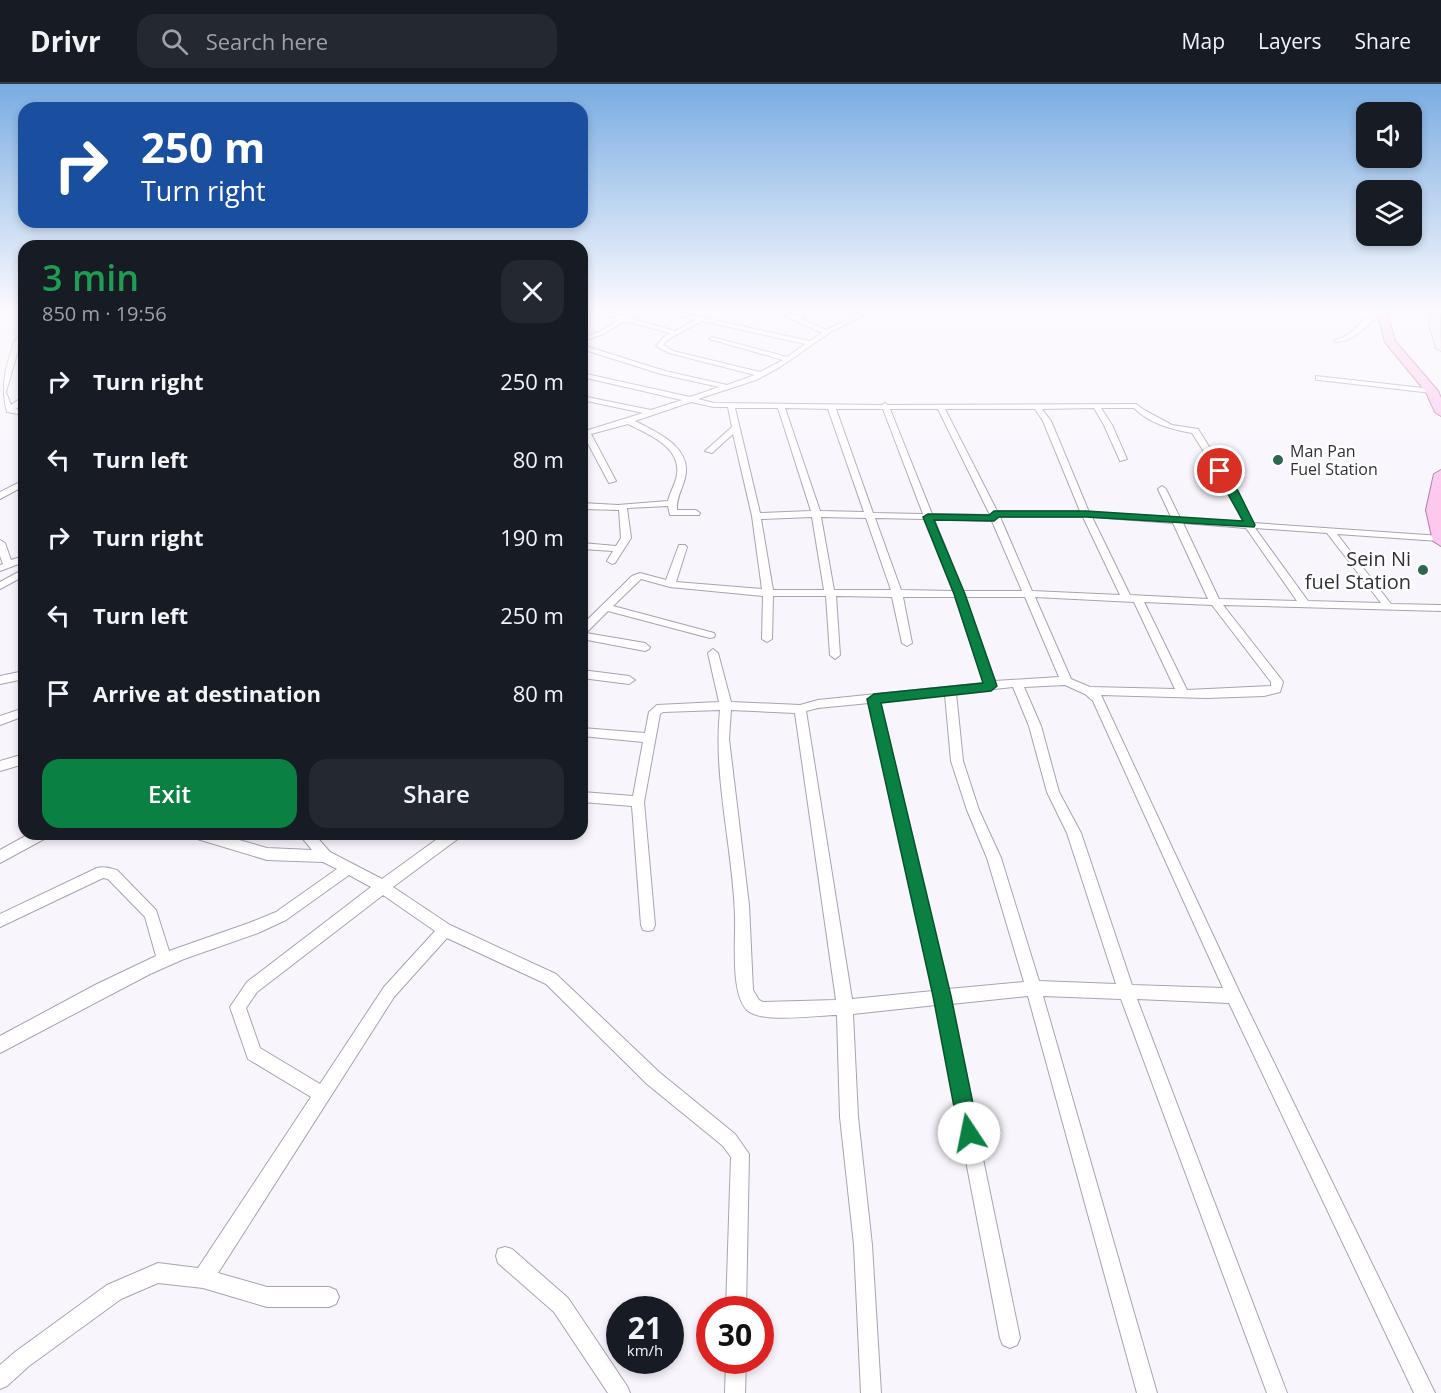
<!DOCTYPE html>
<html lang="en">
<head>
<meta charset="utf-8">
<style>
  :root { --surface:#171b24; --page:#242831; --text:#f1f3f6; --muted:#9ea1a6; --line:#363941; --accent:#0b8043 }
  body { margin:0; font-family:"Open Sans",sans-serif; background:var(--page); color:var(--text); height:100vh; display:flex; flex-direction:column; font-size:22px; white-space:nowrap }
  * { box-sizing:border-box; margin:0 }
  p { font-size:20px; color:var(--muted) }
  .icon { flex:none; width:33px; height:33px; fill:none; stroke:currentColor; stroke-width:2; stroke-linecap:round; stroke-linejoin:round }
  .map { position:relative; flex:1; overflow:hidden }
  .details { position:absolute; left:18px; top:156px; width:570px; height:600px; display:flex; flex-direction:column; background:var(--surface); border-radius:18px; box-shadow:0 3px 9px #0003 }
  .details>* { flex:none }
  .banner { position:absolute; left:18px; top:18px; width:570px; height:126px; border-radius:18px; box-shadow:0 3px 9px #0003; background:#1a4fa0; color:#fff; overflow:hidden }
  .tools { position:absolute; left:1356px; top:18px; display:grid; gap:12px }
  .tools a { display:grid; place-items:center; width:66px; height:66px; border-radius:12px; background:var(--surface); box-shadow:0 3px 9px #0003; font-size:30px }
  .speed { position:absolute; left:606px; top:1212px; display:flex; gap:12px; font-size:30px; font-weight:700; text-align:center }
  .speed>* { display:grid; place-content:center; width:78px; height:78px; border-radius:50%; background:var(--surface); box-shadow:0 3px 9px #0003; line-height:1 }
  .speed small { font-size:15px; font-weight:400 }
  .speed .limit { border:9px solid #d22; background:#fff; color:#111 }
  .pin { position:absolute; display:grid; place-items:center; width:51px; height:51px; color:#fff; margin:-26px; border:3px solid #fff; border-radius:50%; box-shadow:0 2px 6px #0007 }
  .me { position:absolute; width:66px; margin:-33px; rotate:349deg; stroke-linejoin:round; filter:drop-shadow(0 0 4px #0008) }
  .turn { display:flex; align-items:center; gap:21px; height:126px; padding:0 24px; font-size:27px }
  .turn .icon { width:78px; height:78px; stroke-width:2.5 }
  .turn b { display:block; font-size:42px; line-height:51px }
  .round { display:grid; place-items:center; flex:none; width:63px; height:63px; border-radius:18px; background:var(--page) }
  .head { display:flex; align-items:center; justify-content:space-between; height:102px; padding:0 24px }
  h1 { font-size:36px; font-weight:600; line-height:45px; color:#1e9e55 }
  .cta { display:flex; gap:12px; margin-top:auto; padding:12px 24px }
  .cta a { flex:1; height:69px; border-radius:18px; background:var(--accent); color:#fff; font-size:24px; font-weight:600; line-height:69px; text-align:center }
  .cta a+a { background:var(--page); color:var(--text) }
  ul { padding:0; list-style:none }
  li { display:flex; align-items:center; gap:18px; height:78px; padding:0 24px }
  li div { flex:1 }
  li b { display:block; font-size:22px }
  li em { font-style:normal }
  header { display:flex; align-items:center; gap:36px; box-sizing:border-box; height:84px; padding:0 30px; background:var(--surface); border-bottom:2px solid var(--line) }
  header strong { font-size:28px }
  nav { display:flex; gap:33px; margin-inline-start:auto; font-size:21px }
  .search { width:420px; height:54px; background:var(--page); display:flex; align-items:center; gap:15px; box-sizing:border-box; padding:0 21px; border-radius:18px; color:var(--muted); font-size:22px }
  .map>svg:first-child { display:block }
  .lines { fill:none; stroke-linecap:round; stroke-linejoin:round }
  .minor-casing { stroke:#aaa1b1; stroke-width:2 }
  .secondary-casing { stroke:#aaa1b1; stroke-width:2 }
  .primary-casing { stroke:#b57aa6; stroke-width:2 }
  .minor { fill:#fff; fill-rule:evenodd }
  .secondary { fill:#fee3f7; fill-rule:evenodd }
  .primary { fill:#fdc8ee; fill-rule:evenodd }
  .route { fill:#0b8043; stroke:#07532c; stroke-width:1.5 }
  .poi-dot { fill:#2b6751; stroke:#fff; stroke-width:2 }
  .labels { text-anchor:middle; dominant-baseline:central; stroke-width:4.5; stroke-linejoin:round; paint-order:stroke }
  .far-poi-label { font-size:16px; fill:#322f35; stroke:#fff; text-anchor:start }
  .poi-label { font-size:20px; fill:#322f35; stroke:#fff; text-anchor:end }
</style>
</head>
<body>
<header>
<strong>Drivr</strong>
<div class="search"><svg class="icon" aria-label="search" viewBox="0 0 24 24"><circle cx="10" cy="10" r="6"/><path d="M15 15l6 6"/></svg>Search here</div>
<nav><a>Map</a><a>Layers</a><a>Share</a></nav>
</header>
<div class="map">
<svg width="1441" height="1309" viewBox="0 0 1441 1309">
  <rect width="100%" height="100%" fill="#f9f5fd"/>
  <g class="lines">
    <!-- minor casing -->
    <g class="minor-casing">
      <g id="minor">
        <path d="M599,228H608L623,232L630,228H637L629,234L675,247L696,236L667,228H677L810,257L822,249L777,228C784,228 791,232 798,231C805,230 811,228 819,228L800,234L826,246L863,228H871L832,247L780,283L756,296L698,315L714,319L882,321L885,319L888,321L1136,320L1146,327L1172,341L1198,345L1237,407L1253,439L1441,452V456L1439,457L1337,450L1391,520L1441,521V527L1223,521L1281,595L1283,598L1280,608L1264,612L1206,614L1101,611L1239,907L1435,1309H1414L1229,919L1137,915L1287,1309H1267L1121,915L1043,912L1157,1309H1137L1028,912L951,920L1020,1254L1017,1261L1010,1264L1003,1261L1000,1254L936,921L853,930L858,1033L872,1161L881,1309H861L854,1161L840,1033L837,931C817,931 761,940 747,926C730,909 736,856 735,832C733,764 713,695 720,626L663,628L660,630L644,718L655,841L653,846L648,847L643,846L641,841L632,722L582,718V708L633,712L643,658L582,652V644L645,649L649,628L657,621L719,618L708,569L713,565L718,569L731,618L800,621L818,616L984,599L955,513H903L912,559L907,562L902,559L892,513L836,512L840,571L835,575L830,571L826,512H773L772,555L767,558L762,555L763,512L670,503L641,495L613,522L714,549L715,551L714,553L710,554L608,527L586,549L645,559L650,563L649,565L645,567L582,555V541L632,492L640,489L666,496L679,461H685L687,463L676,498L762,505L752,432L733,350L712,369L705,367L732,343L728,323H714L691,318L635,337C656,348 693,363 685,394C682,406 676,414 677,426H696L700,429L699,431H670L668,422L627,424L631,454L615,479L612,480L607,477L613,467L582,465V459L616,462L621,454L619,426L582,425V419L618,421L668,417C670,408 676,399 677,390C681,362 647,350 628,340L591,350L616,397L609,399L584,352H582V348L643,329L582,316V312L651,326L682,316L582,293V289L690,313L719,303L661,290L582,265V261L665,287L727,301L755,291L669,269L656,262L663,254L670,249L625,237L603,250L582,258V254L599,248L619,235ZM702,237L805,260L787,273L712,253L709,255L783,276L760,288L673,267L663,261L667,256ZM735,324H778L811,427L760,429ZM785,324L828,325L864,428L820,427ZM1094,324L1104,341L1120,377L1127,375L1112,341L1101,324H1134C1150,340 1171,345 1192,349L1229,407L1243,438L1180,434L1166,405L1162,402L1158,405L1171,433L1089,428L1051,337L1042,325ZM836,325H883L923,430L873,429ZM890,325H938L990,431L932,430ZM945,325H1035L1043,337L1080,427H997ZM812,433L824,506H773L761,435ZM821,433L866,434L891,506H834ZM1000,433H1083L1120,511L1032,507ZM1092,433L1173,439L1208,515L1130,511ZM875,434L925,435L953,507L901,506ZM934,435L992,437L1022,507H963ZM1183,439L1246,444L1297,517L1219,515ZM1255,444L1327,449L1381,519L1308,517ZM965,513H1025L1059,593L995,597ZM1035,513L1134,518L1175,605L1090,603L1071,595ZM1144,518L1212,521L1271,598V602L1187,606ZM1065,601L1085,610L1093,617L1223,904L1132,901L1081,749L1059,708L1041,642L1024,603ZM1013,603L1029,642L1047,708L1067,749L1116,900L1039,897L1001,774L979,726L963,677L956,609ZM945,611L951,677L967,726L987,774L1024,898L948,905L880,617ZM869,619L933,907L852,915L806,627L818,624ZM731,626L795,629L836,916L763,918L759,916L753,906L749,821L729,655Z"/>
        <path d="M1376,228H1384C1368,239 1356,258 1335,258V256C1355,251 1359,236 1376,228Z"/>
        <path d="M18,254L21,256L6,308L11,321L24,312V318L16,325L24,327V331L7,328C0,301 6,282 15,256Z"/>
        <path d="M1316,292L1432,305L1436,307L1432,309L1319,296H1316Z"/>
        <path d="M24,396V402L0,415V408Z"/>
        <path d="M0,456L5,459L11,476L24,472V478L0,487V481L3,480L0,472Z"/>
        <path d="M24,485V492L0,505V498Z"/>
        <path d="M582,586L629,592L635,596L629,600L582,594Z"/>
        <path d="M24,587V595L0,600V592Z"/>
        <path d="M24,624V632L0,641V632Z"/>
        <path d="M24,670V680L0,687V677Z"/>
        <path d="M29,750H48L46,754L0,779V766Z"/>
        <path d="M192,750H218L267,764L312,766L299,750H314L330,768L382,795L444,750H461L459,754L393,803L450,841L556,890L659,988L735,1050L749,1070L746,1226H726L731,1073L723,1062L647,1000L546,900L447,854L394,913L218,1189L267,1203H329L336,1206L339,1213L336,1220L329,1223H267L203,1204L158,1199L121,1215L29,1282L7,1302L0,1305V1281L15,1268L107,1201L158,1179L198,1184L311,1013L248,975L230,923L247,898L371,803L349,791L286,836L258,849L184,875L150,890L0,969V952L97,900L156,872L145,833L108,795L103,794L0,843V830L97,784C104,782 110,784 117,786L156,826L169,867L249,839L276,828L337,785L323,778L267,776L194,754ZM383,811L435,847L384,903L320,1000L260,964L246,924L257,908Z"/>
        <path d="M505,1163L512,1165L568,1214L627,1302L630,1309H608L554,1228L498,1179L496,1172L498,1165Z"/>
        <path d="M726,1276H746L745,1309H725Z"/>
      </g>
    </g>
    <!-- secondary casing -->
    <g class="secondary-casing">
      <path id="secondary" d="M1430,228H1440L1441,267L1436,264L1429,241Z"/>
    </g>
    <!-- primary casing -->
    <g class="primary-casing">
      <g id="primary">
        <path d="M1377,228H1387L1395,257L1438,307L1441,314V332L1435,328L1426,308L1385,258Z"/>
        <path d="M1441,386V462L1433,457L1426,426L1434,390Z"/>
      </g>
    </g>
    <!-- minor -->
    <use href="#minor" class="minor"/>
    <!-- secondary -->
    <use href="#secondary" class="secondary"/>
    <!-- primary -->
    <use href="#primary" class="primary"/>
  </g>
  <!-- sky -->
  <linearGradient id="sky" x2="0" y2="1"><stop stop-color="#79ace2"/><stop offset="0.55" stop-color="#fcfafe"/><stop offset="1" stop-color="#fcfafe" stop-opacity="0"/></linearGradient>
  <rect width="1441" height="411" fill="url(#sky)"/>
  <!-- route -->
  <path class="route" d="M1220,384L1223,385L1238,407L1255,441L1254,443L1086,433H999L994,437L934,436L965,510L997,602L991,607L881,619L951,912L979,1049L976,1056L969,1059L962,1056L959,1049L933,912L867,615L874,610L983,599L954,510L923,433L928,430L989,431L994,427H1086L1243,437L1215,387Z"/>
  <!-- markers -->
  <g class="poi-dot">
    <circle cx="1278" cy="376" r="6"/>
    <circle cx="1423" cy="486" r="6"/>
  </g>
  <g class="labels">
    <!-- far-poi labels -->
    <g class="far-poi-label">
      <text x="1290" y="367">Man Pan<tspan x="1290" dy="18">Fuel Station</tspan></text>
    </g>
    <!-- poi labels -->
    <g class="poi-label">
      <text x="1411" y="474">Sein Ni<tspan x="1411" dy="23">fuel Station</tspan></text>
    </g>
  </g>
</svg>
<div class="tools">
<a><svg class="icon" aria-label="sound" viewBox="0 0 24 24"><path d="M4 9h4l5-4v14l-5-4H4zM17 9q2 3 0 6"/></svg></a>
<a><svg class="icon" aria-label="layers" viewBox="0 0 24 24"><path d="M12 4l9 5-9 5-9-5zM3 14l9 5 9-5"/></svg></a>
</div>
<div class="speed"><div>21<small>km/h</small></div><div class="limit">30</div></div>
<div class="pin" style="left:1220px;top:387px;background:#d93025"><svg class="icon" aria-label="arrive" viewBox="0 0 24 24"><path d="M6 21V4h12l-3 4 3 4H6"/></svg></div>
<svg class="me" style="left:969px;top:1049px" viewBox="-20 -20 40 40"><circle r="19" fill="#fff"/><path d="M0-13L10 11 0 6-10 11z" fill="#0b8043"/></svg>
<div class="banner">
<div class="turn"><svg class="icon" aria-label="right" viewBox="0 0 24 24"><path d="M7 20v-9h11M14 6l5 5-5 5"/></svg><div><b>250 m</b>Turn right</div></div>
</div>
<section class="details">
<div class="head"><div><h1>3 min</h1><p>850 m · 19:56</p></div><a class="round"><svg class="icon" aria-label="close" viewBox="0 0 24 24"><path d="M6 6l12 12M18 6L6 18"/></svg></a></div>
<ul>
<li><svg class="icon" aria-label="right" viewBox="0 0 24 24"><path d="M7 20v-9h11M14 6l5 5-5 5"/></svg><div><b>Turn right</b></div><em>250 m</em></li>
<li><svg class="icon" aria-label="left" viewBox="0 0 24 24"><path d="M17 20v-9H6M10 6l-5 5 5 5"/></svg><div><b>Turn left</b></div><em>80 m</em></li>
<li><svg class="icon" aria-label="right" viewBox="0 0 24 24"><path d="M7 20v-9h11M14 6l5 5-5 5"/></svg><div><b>Turn right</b></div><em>190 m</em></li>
<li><svg class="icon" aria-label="left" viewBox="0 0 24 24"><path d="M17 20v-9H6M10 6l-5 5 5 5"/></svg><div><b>Turn left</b></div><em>250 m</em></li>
<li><svg class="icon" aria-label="arrive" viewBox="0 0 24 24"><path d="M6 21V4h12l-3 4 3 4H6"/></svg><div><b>Arrive at destination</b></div><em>80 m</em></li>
</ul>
<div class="cta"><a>Exit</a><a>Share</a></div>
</section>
</div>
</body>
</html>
